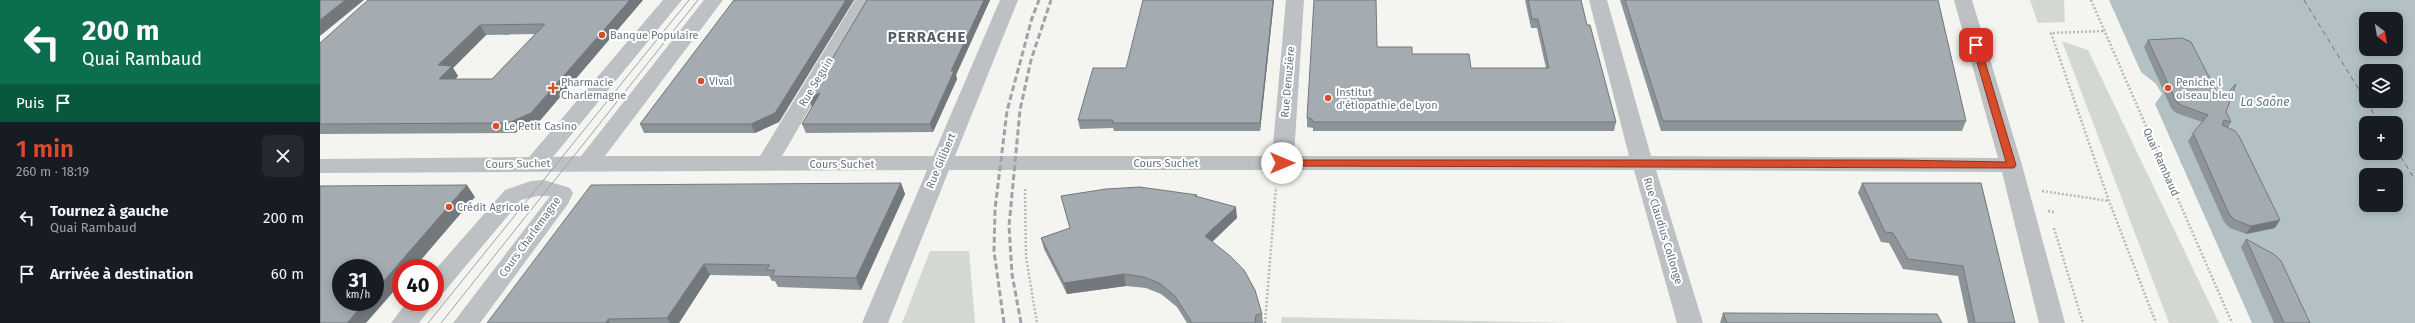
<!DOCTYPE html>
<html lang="fr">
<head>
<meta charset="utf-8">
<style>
  :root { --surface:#171b24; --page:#242831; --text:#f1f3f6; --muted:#9ea1a6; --accent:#d94c2b }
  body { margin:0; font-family:"Fira Sans",sans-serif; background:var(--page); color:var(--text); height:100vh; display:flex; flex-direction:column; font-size:15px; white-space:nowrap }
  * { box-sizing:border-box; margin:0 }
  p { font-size:13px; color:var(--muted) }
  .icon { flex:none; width:22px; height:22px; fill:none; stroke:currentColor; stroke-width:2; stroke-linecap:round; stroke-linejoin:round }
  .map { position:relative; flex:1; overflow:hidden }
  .panel { display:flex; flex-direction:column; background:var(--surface); width:320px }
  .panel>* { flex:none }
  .guide { background:#0b6e4f; color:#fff; overflow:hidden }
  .needle { width:26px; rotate:149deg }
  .controls { position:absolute; left:2039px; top:12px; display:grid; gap:8px }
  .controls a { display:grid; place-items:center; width:44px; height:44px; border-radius:8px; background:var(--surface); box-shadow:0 2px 10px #0003; font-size:20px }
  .speed { position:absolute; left:12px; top:259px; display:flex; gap:8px; font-size:20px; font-weight:700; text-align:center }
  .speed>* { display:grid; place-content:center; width:52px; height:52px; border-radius:50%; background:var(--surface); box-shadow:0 2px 10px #0003; line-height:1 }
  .speed small { font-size:10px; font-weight:400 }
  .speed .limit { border:6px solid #d22; background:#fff; color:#111 }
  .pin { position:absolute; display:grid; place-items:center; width:34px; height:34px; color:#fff; margin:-17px; border-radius:8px; box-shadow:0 2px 6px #0006 }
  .me { position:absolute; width:44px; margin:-22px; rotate:90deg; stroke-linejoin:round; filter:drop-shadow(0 0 3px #0008) }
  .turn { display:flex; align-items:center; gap:14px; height:84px; padding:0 16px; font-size:18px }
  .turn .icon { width:52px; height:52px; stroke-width:2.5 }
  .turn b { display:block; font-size:28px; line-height:34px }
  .then { display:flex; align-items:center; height:38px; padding:0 16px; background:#0003; gap:8px; font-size:15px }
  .round { display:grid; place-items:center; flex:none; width:42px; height:42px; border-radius:8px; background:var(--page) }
  .headline { display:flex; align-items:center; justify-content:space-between; height:68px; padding:0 16px }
  h1 { font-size:24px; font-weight:600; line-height:30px; color:var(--accent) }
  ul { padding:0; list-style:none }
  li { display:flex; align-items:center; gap:12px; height:56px; padding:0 16px }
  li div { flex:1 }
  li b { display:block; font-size:15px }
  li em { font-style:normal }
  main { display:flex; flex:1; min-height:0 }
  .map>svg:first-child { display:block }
  .green { fill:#d3d9d0 }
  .water { fill:#b4c1c4; fill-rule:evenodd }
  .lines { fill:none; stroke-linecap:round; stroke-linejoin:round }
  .ferry { stroke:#60777d; stroke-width:1; stroke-dasharray:5 4; stroke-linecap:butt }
  .path { stroke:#b7babc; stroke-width:2.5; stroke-dasharray:2 2; stroke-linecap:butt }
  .minor { fill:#bdc1c4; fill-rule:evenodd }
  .tram { stroke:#9da3a8; stroke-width:1 }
  .rail { stroke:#9da3a8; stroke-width:3; stroke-dasharray:6 3; stroke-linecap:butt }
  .wall { fill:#8d9498; fill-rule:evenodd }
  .shaded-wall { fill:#73787c }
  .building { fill:#a4acb1; stroke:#73787c; fill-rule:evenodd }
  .route { fill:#d94c2b; stroke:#8d311c }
  .poi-dot { fill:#d94c2b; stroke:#fff; stroke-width:1.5 }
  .labels { text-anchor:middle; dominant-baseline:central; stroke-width:4; stroke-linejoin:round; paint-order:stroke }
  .poi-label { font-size:11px; fill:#657580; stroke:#fff; text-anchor:start }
  .street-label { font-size:11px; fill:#657580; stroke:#fff }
  .water-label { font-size:12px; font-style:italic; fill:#60777d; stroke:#fff }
  .district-label { font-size:15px; font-weight:bold; letter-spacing:1px; fill:#525e65; stroke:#fff }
</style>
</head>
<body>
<main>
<section class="panel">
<div class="guide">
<div class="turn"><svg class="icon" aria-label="left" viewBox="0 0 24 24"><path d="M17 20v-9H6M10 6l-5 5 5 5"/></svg><div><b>200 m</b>Quai Rambaud</div></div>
<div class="then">Puis<svg class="icon" aria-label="arrive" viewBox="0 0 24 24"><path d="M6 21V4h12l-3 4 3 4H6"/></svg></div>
</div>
<div class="headline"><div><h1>1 min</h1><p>260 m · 18:19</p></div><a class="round"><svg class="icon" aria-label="close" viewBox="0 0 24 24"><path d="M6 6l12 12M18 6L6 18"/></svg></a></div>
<ul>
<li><svg class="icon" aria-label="left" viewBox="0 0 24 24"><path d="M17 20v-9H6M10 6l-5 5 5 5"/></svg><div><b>Tournez à gauche</b><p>Quai Rambaud</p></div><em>200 m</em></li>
<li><svg class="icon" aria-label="arrive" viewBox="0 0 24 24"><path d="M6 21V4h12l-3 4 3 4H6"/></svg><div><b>Arrivée à destination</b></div><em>60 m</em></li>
</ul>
</section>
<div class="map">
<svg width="2095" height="323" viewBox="0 0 2095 323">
  <rect width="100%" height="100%" fill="#f4f4f0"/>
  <!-- green -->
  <g class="green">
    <path d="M1710,0H1744L1745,22L1718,23Z"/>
    <path d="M1742,41L1768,50L1899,323H1849Z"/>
    <path d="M610,251H649L655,323H582Z"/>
    <path d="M962,317L1248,323H961Z"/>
  </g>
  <!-- water -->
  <path class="water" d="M1789,0H2095V323H1932L1835,104L1842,94L1836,84L1821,72ZM2046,19H2076V49H2046ZM2046,71H2076V101H2046ZM2046,123H2076V153H2046ZM2046,175H2076V205H2046Z"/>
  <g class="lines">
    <!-- ferry -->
    <g class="ferry">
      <path d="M1984,0L2046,101"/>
      <path d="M2046,102L2060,123"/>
      <path d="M2076,149L2095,180"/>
    </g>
    <!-- path -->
    <g class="path">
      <path d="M1771,0L1912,323"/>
      <path d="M1783,31L1731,33L1789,201L1836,323"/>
      <path d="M705,189L706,257L717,323"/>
      <path d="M1722,191L1789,201"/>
      <path d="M1728,211L1734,212"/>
      <path d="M1734,228L1763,323"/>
      <path d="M945,323L956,187"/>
    </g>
    <!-- minor -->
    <g class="minor">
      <path d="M343,0H362L233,157L261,156L384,0H403L285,156H440L535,0H553L462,156H613L680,0H698L635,156H952L966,0H984L974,156H1309L1269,0H1287L1331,156L1678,158L1634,0H1652L1702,165L1745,323H1719L1682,172L1336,170L1383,323H1357L1314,170H629L568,323H542L607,170L0,173V159L209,157Z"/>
      <path d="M224,180L250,188L253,193L248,204L160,323H133L230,196H218L201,200L124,292L115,295V270L185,190L211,181Z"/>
      <path d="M87,302H115L99,323H71Z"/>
    </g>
    <!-- tram -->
    <g class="tram">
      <path d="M108,323L369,0"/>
      <path d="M121,323L378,0"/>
    </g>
    <!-- rail -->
    <g class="rail">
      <path d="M684,323L674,251L675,209L687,111L712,18L719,0"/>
      <path d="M701,323L692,274L689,226L700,110L711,60L731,0"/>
    </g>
  </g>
  <!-- wall -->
  <g class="wall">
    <path d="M323,0L217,124L194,133L0,134V43ZM215,34L172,79H135L138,76L133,68L166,35Z"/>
    <path d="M414,0H534L459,122L435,133H324L320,124Z"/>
    <path d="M547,0H670L636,75L637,79L613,132L486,133L482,124L492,107L489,98Z"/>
    <path d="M954,0L940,131H794L793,128L760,129L758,120L806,68Z"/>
    <path d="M1205,0H1261L1267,25L1296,122L1294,131H993V128L987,127V118L1057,47L1092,54L1151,68H1226L1217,28H1211Z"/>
    <path d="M1300,0H1618L1646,121L1642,131H1341Z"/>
    <path d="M1828,40L1906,112L1911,122L1908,128L1955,228L1926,234L1910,228L1904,222L1868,141L1873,133L1882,122L1856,113L1851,108L1824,47Z"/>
    <path d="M581,183L585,194L541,290L458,287L455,281H452L449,276L390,275L359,323H167Z"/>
    <path d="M1542,183H1661L1695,323H1648L1638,276L1583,269L1569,243L1561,242L1538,193Z"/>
    <path d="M877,195V197L917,218L892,241L942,314L943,323H867L857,307L841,294L826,288L806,286L747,294L724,249L721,238L750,229L741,196Z"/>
    <path d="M1926,239L1990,323H1954L1921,247Z"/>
    <path d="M1403,313L1622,323H1400Z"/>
  </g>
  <!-- shaded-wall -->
  <g class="shaded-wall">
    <path d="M25,0H44L0,36V20Z"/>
    <path d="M310,0H323L217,124L194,133L188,123Z"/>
    <path d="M526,0H534L459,122L435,133L431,124Z"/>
    <path d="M664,0H670L636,75L637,79L613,132L610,124L631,71Z"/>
    <path d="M953,0H954L940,131V123Z"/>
    <path d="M160,25L166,35L133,68L138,76L126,90L119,79L118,65Z"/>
    <path d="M500,93L492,107L489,98Z"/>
    <path d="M581,183L585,194L541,290L536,278Z"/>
    <path d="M147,185L155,197L94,268H81V283L46,323H27L45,302H55V291Z"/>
    <path d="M916,207L917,218L887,247L885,236Z"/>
    <path d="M1960,220L1955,228L1926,234L1931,226Z"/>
    <path d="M384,264L390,275L359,323H350L347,318Z"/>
    <path d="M804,274L806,286L747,294L744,283Z"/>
    <path d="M288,319L290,323H286Z"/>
  </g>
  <!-- building -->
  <g class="building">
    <path d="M0,0H25L0,20Z"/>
    <path d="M48,0H310L211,113L188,123L0,124V43ZM225,24L172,79H119L132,66L118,65L160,25Z"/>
    <path d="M414,0H526L455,113L431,124H320Z"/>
    <path d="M547,0H664L631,71H634L610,124H482L500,93L489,98Z"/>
    <path d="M823,0H953L940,123H792L793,120H758L773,68H806Z"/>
    <path d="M994,0H1056L1057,47H1092V54H1149L1151,68H1229L1218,19H1212L1208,0H1261L1267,25H1270L1296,122H993L992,119L987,118Z"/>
    <path d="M1305,0H1618L1646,121H1343Z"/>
    <path d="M1862,38L1871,42L1901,100L1916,84L1906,112L1911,122L1904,120L1902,125L1915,131L1919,136L1960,220L1931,226L1915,220L1909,214L1873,133L1888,115L1861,105L1856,101L1828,40Z"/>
    <path d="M581,183L536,278L452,276L455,270H446L450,265L384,264L347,318L288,319L286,323H167L271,185Z"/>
    <path d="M1542,183H1661L1695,323H1655L1643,266L1588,259L1573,233L1565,232Z"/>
    <path d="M147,185L55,291V268H21V302H45L27,323H0V186Z"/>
    <path d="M820,187L877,195L875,196L916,207L885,236L909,255L924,270L935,290L942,314L936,315L935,323H872L855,296L839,283L824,277L804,274L744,283L721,238L750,228L741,196L786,189Z"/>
    <path d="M1926,239L1955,255L1961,261L1990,323H1964Z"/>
    <path d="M1403,313L1617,314L1622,323H1407Z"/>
  </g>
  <!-- route -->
  <path class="route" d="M1656,43L1660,45L1696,165L1694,168L962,166L957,163L962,160H1578L1686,162L1652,45Z"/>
  <!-- markers -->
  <g class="poi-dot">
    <circle cx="282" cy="35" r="4"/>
    <circle cx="381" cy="81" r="4"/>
    <path d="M231 82h4v4h4v4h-4v4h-4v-4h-4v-4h4z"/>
    <circle cx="1848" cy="88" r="4"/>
    <circle cx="1008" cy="98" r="4"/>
    <circle cx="176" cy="126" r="4"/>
    <circle cx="129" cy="207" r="4"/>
  </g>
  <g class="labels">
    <!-- poi labels -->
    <g class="poi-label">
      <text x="290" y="35">Banque Populaire</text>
      <text x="389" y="81">Vival</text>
      <text x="241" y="82">Pharmacie<tspan x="241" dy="13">Charlemagne</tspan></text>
      <text x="1856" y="82">Peniche l<tspan x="1856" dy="13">oiseau bleu</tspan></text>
      <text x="1016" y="92">Institut<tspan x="1016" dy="13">d'étiopathie de Lyon</tspan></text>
      <text x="184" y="126">Le Petit Casino</text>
      <text x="137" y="207">Crédit Agricole</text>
    </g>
    <!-- street labels -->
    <g class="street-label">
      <text transform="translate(496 82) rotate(-59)">Rue Seguin</text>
      <text transform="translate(968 82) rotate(-85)">Rue Denuzière</text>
      <text transform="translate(621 161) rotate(-67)">Rue Gilibert</text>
      <text transform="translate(1841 162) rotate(66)">Quai Rambaud</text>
      <text x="846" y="163">Cours Suchet</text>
      <text transform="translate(198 164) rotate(-1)">Cours Suchet</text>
      <text x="522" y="164">Cours Suchet</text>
      <text transform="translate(1343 231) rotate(73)">Rue Claudius Collonge</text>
      <text transform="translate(210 237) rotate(-54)">Cours Charlemagne</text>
    </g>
    <!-- water labels -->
    <g class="water-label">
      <text x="1945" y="102">La Saône</text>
    </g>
    <!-- district labels -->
    <g class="district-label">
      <text x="607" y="37">PERRACHE</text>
    </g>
  </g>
</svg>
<div class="controls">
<a><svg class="needle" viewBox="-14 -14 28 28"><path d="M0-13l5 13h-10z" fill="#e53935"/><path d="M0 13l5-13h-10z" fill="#9ea1a6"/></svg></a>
<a><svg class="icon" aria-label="layers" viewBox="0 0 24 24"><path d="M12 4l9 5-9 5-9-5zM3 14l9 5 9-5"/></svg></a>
<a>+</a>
<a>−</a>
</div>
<div class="speed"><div>31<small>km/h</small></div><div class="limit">40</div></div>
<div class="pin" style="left:1656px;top:45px;background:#d93025"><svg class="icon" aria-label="arrive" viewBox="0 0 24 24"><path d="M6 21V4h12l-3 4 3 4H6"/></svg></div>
<svg class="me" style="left:962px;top:163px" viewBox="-20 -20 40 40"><circle r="19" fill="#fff"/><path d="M0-13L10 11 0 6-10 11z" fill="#d94c2b"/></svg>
</div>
</main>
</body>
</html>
